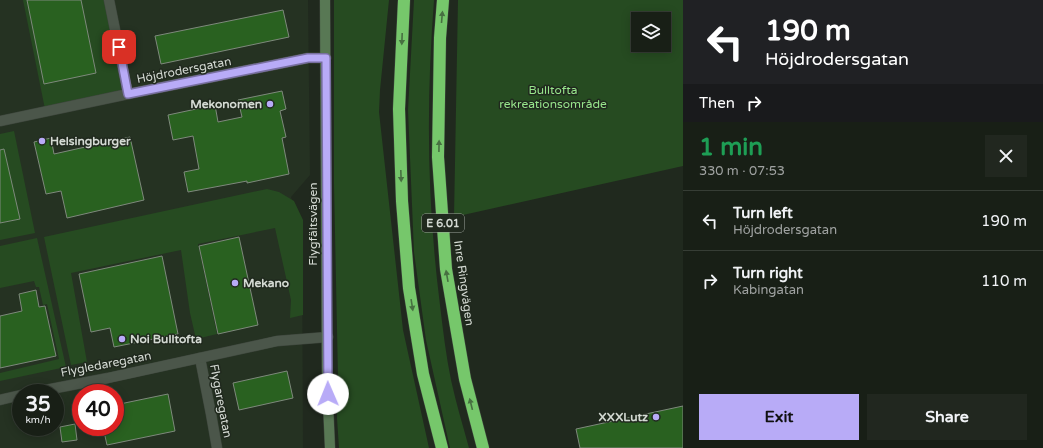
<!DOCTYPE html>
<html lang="en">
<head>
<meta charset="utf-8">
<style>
  :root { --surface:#181f16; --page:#21271f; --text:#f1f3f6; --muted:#9fa2a1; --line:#363d35; --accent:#b8abf7 }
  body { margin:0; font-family:"Varela Round",sans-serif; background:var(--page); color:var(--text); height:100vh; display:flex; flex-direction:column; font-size:15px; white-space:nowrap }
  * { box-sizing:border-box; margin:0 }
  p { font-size:13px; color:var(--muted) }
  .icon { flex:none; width:22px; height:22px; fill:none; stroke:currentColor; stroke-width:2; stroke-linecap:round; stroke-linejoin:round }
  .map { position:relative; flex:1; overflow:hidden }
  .panel { display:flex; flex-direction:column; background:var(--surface); width:360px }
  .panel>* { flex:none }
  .top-card { background:#202124; color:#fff; overflow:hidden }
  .tools { position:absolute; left:631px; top:12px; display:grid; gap:8px }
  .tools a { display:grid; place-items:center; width:40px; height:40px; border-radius:0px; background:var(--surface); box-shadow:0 2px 10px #0003,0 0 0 1px var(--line); font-size:20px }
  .speed { position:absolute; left:12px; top:384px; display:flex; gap:8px; font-size:20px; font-weight:700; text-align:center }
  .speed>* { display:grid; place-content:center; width:52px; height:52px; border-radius:50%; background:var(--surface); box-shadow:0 2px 10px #0003,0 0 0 1px var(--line); line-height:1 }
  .speed small { font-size:10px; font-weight:400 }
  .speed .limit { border:6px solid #d22; background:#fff; color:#111 }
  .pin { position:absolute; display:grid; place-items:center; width:34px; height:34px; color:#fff; margin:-17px; border-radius:8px; box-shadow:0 2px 6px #0006 }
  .me { position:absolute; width:44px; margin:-22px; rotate:359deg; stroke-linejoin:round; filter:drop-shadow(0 0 3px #0008) }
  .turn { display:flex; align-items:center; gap:14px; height:84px; padding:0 16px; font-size:18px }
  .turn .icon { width:52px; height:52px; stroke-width:2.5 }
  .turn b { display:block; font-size:28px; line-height:34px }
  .then { display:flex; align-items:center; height:38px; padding:0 16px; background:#0003; gap:8px; font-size:15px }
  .round { display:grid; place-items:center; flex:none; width:42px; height:42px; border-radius:0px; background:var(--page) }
  .overview { display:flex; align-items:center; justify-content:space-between; height:68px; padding:0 16px }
  h1 { font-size:24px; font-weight:700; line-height:30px; color:#1e9e55 }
  .cta { display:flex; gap:8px; margin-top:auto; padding:8px 16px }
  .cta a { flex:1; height:46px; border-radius:0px; background:var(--accent); color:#111; font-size:16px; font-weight:700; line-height:46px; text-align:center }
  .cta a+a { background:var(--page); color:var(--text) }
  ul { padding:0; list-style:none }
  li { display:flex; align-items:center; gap:12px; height:60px; padding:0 16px; border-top:1px solid var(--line) }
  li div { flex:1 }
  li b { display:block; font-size:15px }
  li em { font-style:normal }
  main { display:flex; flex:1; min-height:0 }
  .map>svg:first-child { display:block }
  .built { fill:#253222; fill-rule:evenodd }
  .green { fill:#264b21; fill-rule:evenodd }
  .building { fill:#296120; stroke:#7e897c }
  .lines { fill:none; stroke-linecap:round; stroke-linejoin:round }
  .street-casing { stroke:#3e463d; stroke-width:11 }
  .secondary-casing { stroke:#3e463d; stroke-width:11 }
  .highway-casing { stroke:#3e463d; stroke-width:13 }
  .street { stroke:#4b564a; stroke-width:10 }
  .secondary { stroke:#587854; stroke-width:10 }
  .highway { stroke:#76c76b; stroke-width:12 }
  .oneway { fill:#477041 }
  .route-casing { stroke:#786fa1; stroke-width:10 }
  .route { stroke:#b8abf7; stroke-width:7 }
  .poi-dot { fill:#b8abf7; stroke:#20291e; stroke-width:1.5 }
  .labels { text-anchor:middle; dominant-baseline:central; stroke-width:3; stroke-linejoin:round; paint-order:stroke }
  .shield { fill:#20291e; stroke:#9ea59d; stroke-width:1 }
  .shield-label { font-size:11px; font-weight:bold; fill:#d4dad3 }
  .street-label { font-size:12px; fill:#d4dad3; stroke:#20291e }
  .park-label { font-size:12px; fill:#97e58b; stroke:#20291e }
  .poi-label { font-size:12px; font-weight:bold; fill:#d4dad3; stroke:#20291e; text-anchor:start }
</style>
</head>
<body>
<main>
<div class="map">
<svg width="683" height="448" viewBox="0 0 683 448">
  <rect width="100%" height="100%" fill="#20291e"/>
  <!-- built -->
  <path class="built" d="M0,0H308L310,175L291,197L302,232L303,448H0ZM21,393H55V427H21ZM81,393H115V427H81Z"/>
  <!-- green -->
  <g class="green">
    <path d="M23,0H106L125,92L45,109Z"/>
    <path d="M334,0H389L380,90L379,112L403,330L429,448H339L337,418L338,377L334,184Z"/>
    <path d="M414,0H434C426,103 427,203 440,305C443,330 446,356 451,380C456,403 463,426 469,448H450L426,340L414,252L408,110Z"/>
    <path d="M458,0H683V166L454,217ZM638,19H664V45H638Z"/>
    <path d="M14,131L35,233L0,240V134Z"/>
    <path d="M267,189L279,192L294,201L303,220V315L290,318L291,300L275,228L198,244L217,334L196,339L190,313L181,250L71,273L87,362L71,365L44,237Z"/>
    <path d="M37,238L66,367L0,381V373L59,359L47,304L43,305L39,287H36L34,281L0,288V246Z"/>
  </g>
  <!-- building -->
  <g class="building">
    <path d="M27,0H81L96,73L44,84Z"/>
    <path d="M283,10L289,37L161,64L155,36Z"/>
    <path d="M282,91L286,109L280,111L286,137L282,138L289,174L247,183V181L188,192L184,172L199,169L193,136L173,140L168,115L215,105L218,122L242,117L238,100Z"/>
    <path d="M130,137L144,200L67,218L61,191L46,194L34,142L51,138L54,154Z"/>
    <path d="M4,149L20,219L0,223V150Z"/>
    <path d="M239,237L258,325L218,334L199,246Z"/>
    <path d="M162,256L178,334L114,347L110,328L91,332L79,274Z"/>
    <path d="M36,290L39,307L45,306L56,356L0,368V316L22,311L19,294Z"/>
    <path d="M287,371L293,398L239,410L233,383Z"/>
    <path d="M168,394L175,431L107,445L103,427H115V405Z"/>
    <path d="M683,406V448H580L576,429Z"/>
    <path d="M75,424L77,440L62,442L60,427Z"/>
  </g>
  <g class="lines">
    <!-- street casing -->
    <g class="street-casing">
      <g id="street">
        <path d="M109,0L128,94"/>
        <path d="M0,121L128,94L308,58H326"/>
        <path d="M200,358L211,414L217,448"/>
        <path d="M30,393L108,378L277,341L328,337"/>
        <path d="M0,400L21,395"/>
      </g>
    </g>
    <!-- secondary casing -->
    <g class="secondary-casing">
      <path id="secondary" d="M325,0L327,380L330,448"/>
    </g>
    <!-- highway casing -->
    <g class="highway-casing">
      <g id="highway">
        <path d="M404,0L399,109L402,201L409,288L423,374L442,448"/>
        <path d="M443,0L440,38L438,157L446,269L465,379L483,448"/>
      </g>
    </g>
    <!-- street -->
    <use href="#street" class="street"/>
    <!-- secondary -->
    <use href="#secondary" class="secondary"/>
    <!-- highway -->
    <use href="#highway" class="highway"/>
  </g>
  <!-- one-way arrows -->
  <defs><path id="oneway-solid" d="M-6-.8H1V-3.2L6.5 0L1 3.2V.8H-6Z"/></defs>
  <g class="oneway">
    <use href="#oneway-solid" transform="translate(442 17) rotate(-85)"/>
    <use href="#oneway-solid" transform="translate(402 39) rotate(92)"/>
    <use href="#oneway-solid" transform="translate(439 146) rotate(-89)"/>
    <use href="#oneway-solid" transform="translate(401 176) rotate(88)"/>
    <use href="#oneway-solid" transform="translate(447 276) rotate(-100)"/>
    <use href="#oneway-solid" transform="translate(412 305) rotate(81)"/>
    <use href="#oneway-solid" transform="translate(471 404) rotate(-104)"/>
  </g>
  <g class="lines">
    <!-- route casing -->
    <g class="route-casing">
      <path id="route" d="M119,47L128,94L308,58H326L328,394"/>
    </g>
    <!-- route -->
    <use href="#route" class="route"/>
  </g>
  <!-- markers -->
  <g class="poi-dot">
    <circle cx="270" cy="104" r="4"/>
    <circle cx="42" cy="141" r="4"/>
    <circle cx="235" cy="283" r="4"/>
    <circle cx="122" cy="339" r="4"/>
    <circle cx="656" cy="417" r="4"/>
  </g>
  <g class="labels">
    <!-- shield labels -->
    <rect class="shield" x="422" y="214" width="42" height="18" rx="3"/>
    <g class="shield-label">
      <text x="443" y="223">E 6.01</text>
    </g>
    <!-- street labels -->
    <g class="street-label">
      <text transform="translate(184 70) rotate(-11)">Höjdrodersgatan</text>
      <text transform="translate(313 224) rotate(-90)">Flygfältsvägen</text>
      <text transform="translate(464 283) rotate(82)">Inre Ringvägen</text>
      <text transform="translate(106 364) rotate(-11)">Flygledaregatan</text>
      <text transform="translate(221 401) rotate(79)">Flygaregatan</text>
    </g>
    <!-- park labels -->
    <g class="park-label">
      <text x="553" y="90">Bulltofta<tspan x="553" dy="14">rekreationsområde</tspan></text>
    </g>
    <!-- poi labels -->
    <g class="poi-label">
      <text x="262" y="104" text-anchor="end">Mekonomen</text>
      <text x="50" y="141">Helsingburger</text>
      <text x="243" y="283">Mekano</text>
      <text x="130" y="339">Noi Bulltofta</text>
      <text x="648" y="417" text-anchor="end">XXXLutz</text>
    </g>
  </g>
</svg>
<div class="tools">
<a><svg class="icon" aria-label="layers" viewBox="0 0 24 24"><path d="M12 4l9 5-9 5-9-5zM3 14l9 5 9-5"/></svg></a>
</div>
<div class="speed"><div>35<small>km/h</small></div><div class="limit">40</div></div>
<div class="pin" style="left:119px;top:47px;background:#d93025"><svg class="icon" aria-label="arrive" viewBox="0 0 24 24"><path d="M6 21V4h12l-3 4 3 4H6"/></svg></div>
<svg class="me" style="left:328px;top:394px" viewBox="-20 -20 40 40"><circle r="19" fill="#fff"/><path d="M0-13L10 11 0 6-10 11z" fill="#b8abf7"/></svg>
</div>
<section class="panel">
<div class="top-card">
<div class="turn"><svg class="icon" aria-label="left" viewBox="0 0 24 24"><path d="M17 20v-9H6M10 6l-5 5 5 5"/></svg><div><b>190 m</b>Höjdrodersgatan</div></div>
<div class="then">Then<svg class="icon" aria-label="right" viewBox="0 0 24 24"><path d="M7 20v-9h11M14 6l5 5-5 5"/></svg></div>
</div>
<div class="overview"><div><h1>1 min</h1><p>330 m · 07:53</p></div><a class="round"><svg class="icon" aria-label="close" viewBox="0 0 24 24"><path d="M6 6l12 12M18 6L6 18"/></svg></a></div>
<ul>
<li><svg class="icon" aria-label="left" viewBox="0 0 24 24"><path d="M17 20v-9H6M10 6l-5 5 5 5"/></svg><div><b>Turn left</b><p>Höjdrodersgatan</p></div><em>190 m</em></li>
<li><svg class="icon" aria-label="right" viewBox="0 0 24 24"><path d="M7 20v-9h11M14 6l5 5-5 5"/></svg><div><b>Turn right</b><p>Kabingatan</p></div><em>110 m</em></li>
</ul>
<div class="cta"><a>Exit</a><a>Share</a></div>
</section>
</main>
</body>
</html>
